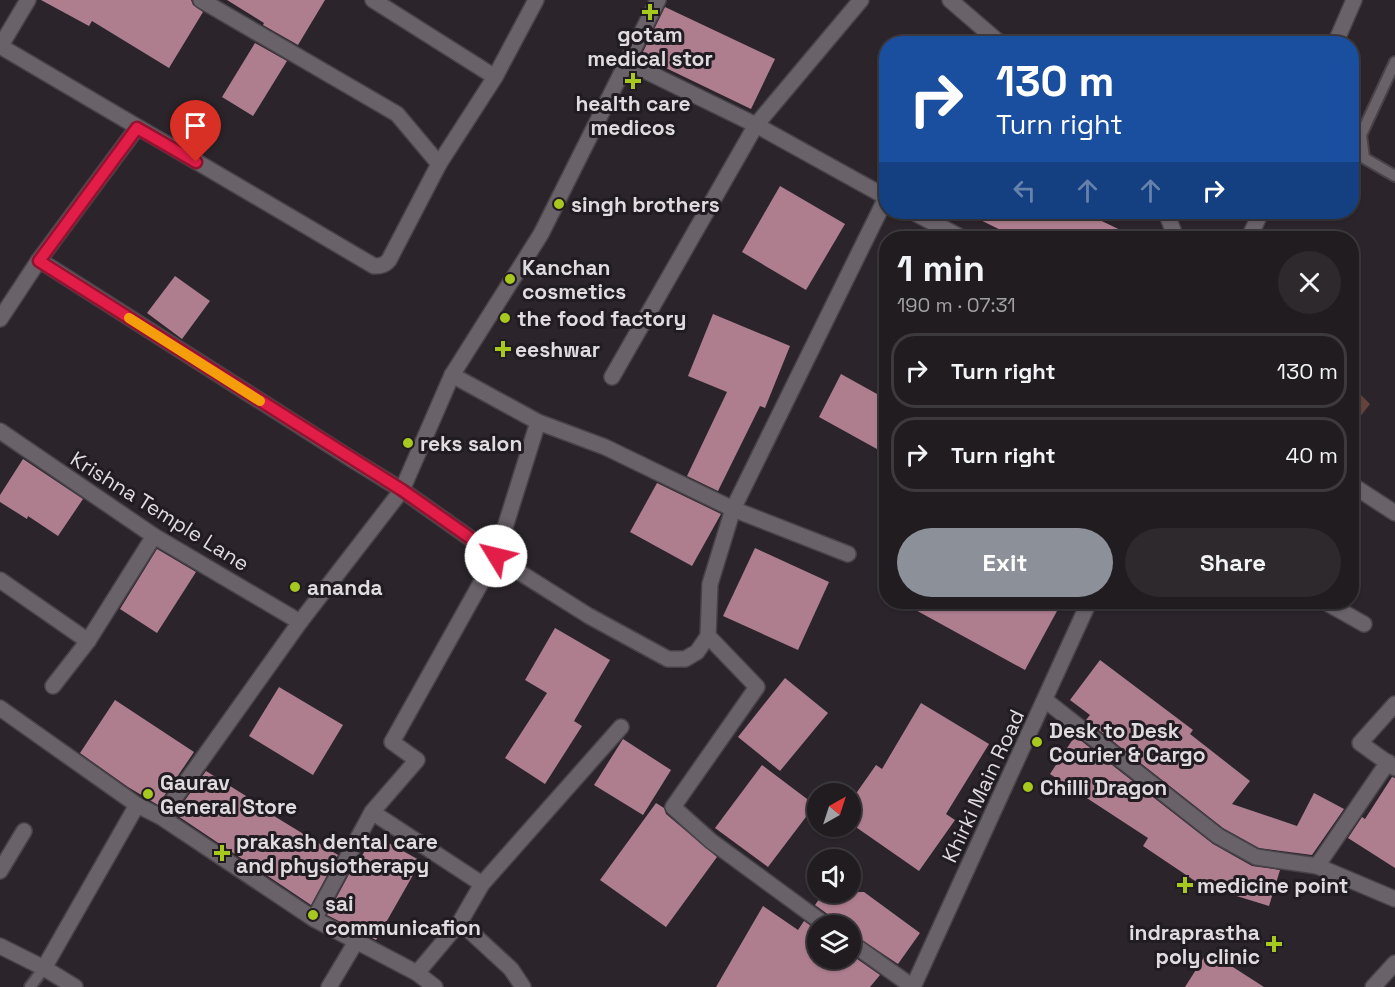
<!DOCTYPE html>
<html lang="en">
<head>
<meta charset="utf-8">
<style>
  :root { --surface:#201c20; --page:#2d292d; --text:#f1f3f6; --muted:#a2a1a5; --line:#3d3a3e; --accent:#8c9099 }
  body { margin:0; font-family:"Space Grotesk",sans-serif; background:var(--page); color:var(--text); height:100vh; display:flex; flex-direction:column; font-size:22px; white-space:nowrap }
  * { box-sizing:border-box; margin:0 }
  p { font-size:20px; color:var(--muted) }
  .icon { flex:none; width:33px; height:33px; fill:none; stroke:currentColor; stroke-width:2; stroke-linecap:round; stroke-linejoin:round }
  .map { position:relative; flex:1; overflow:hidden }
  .drawer { position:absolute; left:879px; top:231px; width:480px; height:378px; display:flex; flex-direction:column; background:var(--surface); border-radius:24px; box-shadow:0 2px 4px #0004,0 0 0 2px var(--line) }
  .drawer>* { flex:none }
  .guide { position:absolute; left:879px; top:36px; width:480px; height:183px; border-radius:24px; box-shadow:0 2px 4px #0004,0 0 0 2px var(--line); background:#1a4fa0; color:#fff; overflow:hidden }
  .needle { width:39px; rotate:39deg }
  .tools { position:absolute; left:807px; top:783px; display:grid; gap:12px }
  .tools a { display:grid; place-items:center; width:54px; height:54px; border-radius:50%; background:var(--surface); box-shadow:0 2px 4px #0004,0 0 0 2px var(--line); font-size:30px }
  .pin { position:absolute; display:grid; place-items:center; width:51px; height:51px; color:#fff; margin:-62px -26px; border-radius:50% 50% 50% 0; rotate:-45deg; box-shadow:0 0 6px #0007 }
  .pin .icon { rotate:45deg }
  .me { position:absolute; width:66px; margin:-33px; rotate:306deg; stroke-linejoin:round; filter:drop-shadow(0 0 4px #0008) }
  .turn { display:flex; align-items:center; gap:21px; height:126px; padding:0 18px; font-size:27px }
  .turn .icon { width:78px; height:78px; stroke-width:2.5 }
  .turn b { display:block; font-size:42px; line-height:51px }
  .lanes { display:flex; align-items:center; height:57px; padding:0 18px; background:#0003; justify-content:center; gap:30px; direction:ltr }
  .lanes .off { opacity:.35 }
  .round { display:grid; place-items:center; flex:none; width:63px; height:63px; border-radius:32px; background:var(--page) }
  .head { display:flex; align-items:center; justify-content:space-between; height:102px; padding:0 18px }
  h1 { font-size:36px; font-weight:700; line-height:45px }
  .primary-button { display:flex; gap:12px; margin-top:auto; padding:12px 18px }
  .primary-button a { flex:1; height:69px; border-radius:36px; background:var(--accent); color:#fff; font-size:24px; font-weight:700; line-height:69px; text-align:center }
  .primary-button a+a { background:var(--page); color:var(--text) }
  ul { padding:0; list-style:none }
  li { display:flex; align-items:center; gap:18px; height:75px; margin:0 12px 9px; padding:0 6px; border:3px solid var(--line); border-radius:24px }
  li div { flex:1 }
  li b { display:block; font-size:22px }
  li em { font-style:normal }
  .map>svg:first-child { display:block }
  .green { fill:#66423d }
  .building { fill:#ae7e8f }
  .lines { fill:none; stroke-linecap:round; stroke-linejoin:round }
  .service-casing { stroke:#484349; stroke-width:14 }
  .minor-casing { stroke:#484349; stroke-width:18 }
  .tertiary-casing { stroke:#484349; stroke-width:18 }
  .service { stroke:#696269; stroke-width:10 }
  .minor { stroke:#696269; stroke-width:15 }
  .tertiary { stroke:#696269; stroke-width:15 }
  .route-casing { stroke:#92132f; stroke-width:15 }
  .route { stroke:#e11d48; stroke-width:10 }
  .slow { stroke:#f59e0b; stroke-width:10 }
  .poi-dot { fill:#a7c81f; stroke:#211c21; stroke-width:2 }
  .labels { text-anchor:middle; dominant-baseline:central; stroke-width:6; stroke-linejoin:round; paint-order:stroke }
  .poi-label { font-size:21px; font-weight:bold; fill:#dfdbdf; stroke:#211c21; text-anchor:start }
  .street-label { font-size:21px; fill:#dfdbdf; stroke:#211c21 }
</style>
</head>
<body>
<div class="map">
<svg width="1395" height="987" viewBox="0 0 1395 987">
  <rect width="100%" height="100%" fill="#2b252b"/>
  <!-- green -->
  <path class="green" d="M1352,386L1370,404L1352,427Z"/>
  <!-- building -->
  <g class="building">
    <path d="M41,0H191L193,5L203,12L169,68L92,21L89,26Z"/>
    <path d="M227,0H325L298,45L263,25L264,23Z"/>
    <path d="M665,7L775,59L751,109L641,56Z"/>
    <path d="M255,43L287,61L253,116L222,97Z"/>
    <path d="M780,186L845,224L806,290L742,252Z"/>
    <path d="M964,212H1083L1137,238H1017Z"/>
    <path d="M175,276L210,301L182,339L147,313Z"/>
    <path d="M713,314L790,346L765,408L760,406L718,491L687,476L727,392L688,376Z"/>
    <path d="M841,374L886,399V454L819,417Z"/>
    <path d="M23,459L83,499L58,536L28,516L27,519L0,502V495Z"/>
    <path d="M657,483L721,514L692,566L630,532Z"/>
    <path d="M755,548L829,582L798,650L723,616Z"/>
    <path d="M157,549L196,572L157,633L120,609Z"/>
    <path d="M901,602H1040L1057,611L1025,670Z"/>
    <path d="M555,628L610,660L574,721L582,726L545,784L505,758L547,693L525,680Z"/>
    <path d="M1100,660L1193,730L1190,734L1250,781L1232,804L1297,826L1314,793L1344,809L1312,855L1259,848L1223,828L1086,720L1090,715L1070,700Z"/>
    <path d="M785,678L828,713L780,771L738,737Z"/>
    <path d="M279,687L343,725L313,775L249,736Z"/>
    <path d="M115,700L194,752L158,805L128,787L80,753Z"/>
    <path d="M921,703L989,744L946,814L955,820L919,871L850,823V802L876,765L882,769Z"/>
    <path d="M1075,736L1213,844L1252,866L1280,870L1269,906L1201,885L1143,846L1148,838L1050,774Z"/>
    <path d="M623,739L671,770L643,815L594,785Z"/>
    <path d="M762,765L815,805L768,867L715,828Z"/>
    <path d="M206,771L275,814L274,816L338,855L311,905L175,814Z"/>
    <path d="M1392,777L1395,778V868L1348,838L1362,817L1365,819Z"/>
    <path d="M656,803L664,808L666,814L717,857L666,927L600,880Z"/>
    <path d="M374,835L421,861L376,940L327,915L354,865L356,866Z"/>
    <path d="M824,892H864L920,933L898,964L850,932V926H837L833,918L815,905Z"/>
    <path d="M763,906L798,930L804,921L818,931V958H850V954L880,975L870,987H716Z"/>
    <path d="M1208,951L1264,987H1185Z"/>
  </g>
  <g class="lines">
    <!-- service casing -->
    <g class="service-casing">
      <g id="service">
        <path d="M1395,62L1361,135L1364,158L1395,176"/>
        <path d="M30,987L44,968"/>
      </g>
    </g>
    <!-- minor casing -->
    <g class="minor-casing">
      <g id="minor">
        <path d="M201,0L397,114L439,164"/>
        <path d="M373,0L495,77"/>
        <path d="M950,0L1001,44"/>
        <path d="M0,46L374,266C381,266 385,265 389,260L439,164L495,77L536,0"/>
        <path d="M0,47L28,0"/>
        <path d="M627,62L756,125L886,197"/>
        <path d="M913,212L962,238"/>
        <path d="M1166,212L1176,238"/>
        <path d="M39,260L353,460L402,490L508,565L589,616L668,659H685L697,652L708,636L710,584L733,509L886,198"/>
        <path d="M0,319L39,260L137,128"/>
        <path d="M452,375L538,422L605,447L733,509L848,554"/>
        <path d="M612,377L756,125L861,0"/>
        <path d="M0,431L154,536L300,622"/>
        <path d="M1352,485L1395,513"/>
        <path d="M0,580L88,641"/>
        <path d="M1325,602L1364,624"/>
        <path d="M708,636L757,687L673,807L711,841L827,926"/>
        <path d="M53,686L88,641L154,536"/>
        <path d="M1045,700L1218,836L1256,857L1317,866L1395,899"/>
        <path d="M1395,704L1360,743L1395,768"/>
        <path d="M0,708L137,805L161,817L314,919L417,973L435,987"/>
        <path d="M372,812L482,884"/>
        <path d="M161,817L300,622L402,490L452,375L541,234L658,0"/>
        <path d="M1317,866L1388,762"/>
        <path d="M0,871L24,831"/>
        <path d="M314,919L372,812L417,760L392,742L496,556L538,422"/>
        <path d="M460,922L511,969L523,987"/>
        <path d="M850,942L913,987"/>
        <path d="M0,946L44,968L75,987"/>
        <path d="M44,968L137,805"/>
        <path d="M417,973L460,922L482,884L621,727"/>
        <path d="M329,987L357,940"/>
        <path d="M1373,987L1395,963"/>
      </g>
    </g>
    <!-- tertiary casing -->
    <g class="tertiary-casing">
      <g id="tertiary">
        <path d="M1335,44L1354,0"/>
        <path d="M1249,238L1261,212"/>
        <path d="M913,987L1089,602"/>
      </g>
    </g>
    <!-- service -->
    <use href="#service" class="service"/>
    <!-- minor -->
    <use href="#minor" class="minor"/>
    <!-- tertiary -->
    <use href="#tertiary" class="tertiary"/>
  </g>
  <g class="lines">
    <!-- route casing -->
    <g class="route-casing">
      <path id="route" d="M196,162L137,128L39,261L402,490L496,556"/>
    </g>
    <!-- route -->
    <use href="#route" class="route"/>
    <!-- slow -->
    <path class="slow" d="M129,318L260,401"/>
  </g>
  <!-- markers -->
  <g class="poi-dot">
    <path d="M647 3h6v6h6v6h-6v6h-6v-6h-6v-6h6z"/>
    <path d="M630 72h6v6h6v6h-6v6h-6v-6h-6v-6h6z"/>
    <circle cx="559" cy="204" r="6"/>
    <circle cx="510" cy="279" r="6"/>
    <circle cx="505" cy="318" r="6"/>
    <path d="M500 340h6v6h6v6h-6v6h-6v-6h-6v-6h6z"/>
    <circle cx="408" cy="443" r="6"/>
    <circle cx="295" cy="587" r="6"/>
    <circle cx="1037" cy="742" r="6"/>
    <circle cx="1028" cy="787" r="6"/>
    <circle cx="148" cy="794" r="6"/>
    <path d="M219 844h6v6h6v6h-6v6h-6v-6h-6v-6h6z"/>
    <path d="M1182 876h6v6h6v6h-6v6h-6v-6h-6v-6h6z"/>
    <circle cx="313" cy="915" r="6"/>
    <path d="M1271 935h6v6h6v6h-6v6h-6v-6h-6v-6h6z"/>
  </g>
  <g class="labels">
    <!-- poi labels -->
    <g class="poi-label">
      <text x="650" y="34" text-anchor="middle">gotam<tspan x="650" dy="24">medical stor</tspan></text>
      <text x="633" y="103" text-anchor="middle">health care<tspan x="633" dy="24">medicos</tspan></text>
      <text x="571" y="204">singh brothers</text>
      <text x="522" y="267">Kanchan<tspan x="522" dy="24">cosmetics</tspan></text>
      <text x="517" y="318">the food factory</text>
      <text x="515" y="349">eeshwar</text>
      <text x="420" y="443">reks salon</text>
      <text x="307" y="587">ananda</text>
      <text x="1049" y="730">Desk to Desk<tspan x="1049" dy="24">Courier &amp; Cargo</tspan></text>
      <text x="160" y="782">Gaurav<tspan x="160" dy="24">General Store</tspan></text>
      <text x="1040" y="787">Chilli Dragon</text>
      <text x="236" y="841">prakash dental care<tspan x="236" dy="24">and physiotherapy</tspan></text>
      <text x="1197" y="885">medicine point</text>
      <text x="325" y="903">sai<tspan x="325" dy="24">communicafion</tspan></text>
      <text x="1260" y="932" text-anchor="end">indraprastha<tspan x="1260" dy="24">poly clinic</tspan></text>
    </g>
    <!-- street labels -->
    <g class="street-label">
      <text transform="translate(160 511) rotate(32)">Krishna Temple Lane</text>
      <text transform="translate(983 786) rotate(-65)">Khirki Main Road</text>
    </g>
  </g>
</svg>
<div class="tools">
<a><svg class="needle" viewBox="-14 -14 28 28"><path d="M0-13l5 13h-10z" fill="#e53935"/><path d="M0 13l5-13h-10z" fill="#a2a1a5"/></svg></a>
<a><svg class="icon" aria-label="sound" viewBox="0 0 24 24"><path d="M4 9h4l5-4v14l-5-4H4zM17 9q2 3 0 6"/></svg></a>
<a><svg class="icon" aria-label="layers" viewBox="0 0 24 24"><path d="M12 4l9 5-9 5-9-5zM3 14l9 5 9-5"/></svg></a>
</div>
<div class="pin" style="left:196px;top:162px;background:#d93025"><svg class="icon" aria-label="arrive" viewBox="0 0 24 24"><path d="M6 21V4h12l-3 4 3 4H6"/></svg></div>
<svg class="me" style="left:496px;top:556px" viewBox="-20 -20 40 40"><circle r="19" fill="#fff"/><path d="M0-13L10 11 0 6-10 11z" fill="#e11d48"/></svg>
<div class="guide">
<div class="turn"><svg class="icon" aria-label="right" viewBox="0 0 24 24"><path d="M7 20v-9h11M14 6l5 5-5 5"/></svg><div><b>130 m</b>Turn right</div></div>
<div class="lanes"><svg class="icon off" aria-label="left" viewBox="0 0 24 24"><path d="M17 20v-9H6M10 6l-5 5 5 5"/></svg><svg class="icon off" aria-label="ahead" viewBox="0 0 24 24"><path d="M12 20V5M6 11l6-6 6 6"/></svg><svg class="icon off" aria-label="ahead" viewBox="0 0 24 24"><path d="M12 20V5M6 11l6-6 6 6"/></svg><svg class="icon" aria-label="right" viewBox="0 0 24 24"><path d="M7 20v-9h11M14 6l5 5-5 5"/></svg></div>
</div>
<section class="drawer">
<div class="head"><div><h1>1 min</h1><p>190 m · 07:31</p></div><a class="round"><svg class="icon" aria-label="close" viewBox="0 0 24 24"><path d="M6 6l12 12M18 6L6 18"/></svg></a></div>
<ul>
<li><svg class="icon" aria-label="right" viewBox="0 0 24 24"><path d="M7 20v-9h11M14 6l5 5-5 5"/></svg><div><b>Turn right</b></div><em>130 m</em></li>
<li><svg class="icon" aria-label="right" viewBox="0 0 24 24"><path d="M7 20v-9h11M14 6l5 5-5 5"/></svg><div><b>Turn right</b></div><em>40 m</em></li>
</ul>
<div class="primary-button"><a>Exit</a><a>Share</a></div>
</section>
</div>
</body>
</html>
